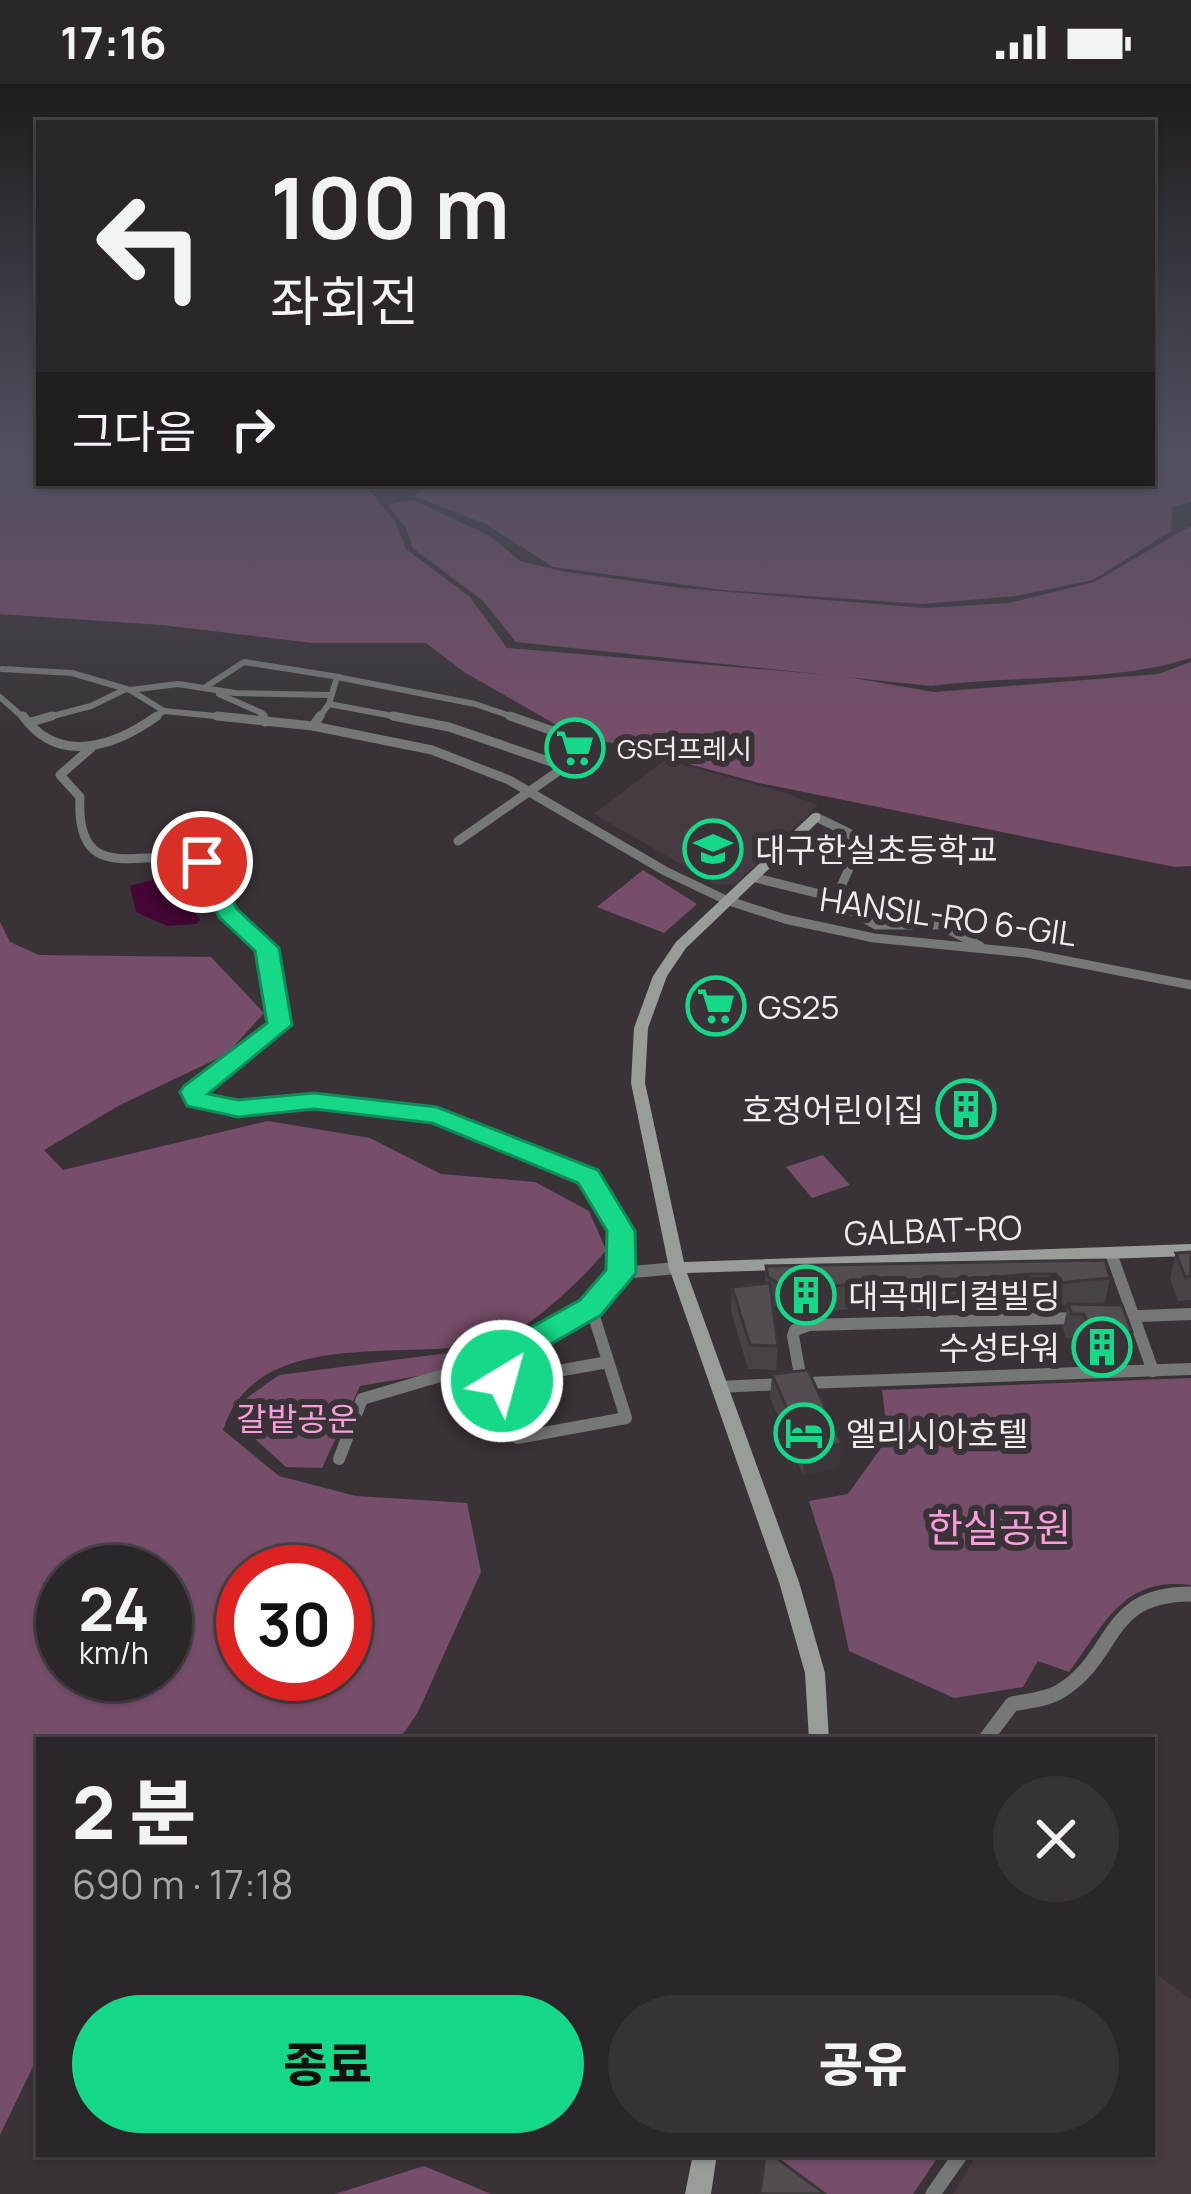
<!DOCTYPE html>
<html lang="ko">
<head>
<meta charset="utf-8">
<style>
  :root { --surface:#2b2629; --page:#373235; --text:#f1f3f6; --muted:#a6a5a8; --line:#474346; --accent:#15d989 }
  body { margin:0; font-family:Manrope,"Noto Sans KR",sans-serif; background:var(--page); color:var(--text); height:100vh; display:flex; flex-direction:column; font-size:45px; white-space:nowrap }
  * { box-sizing:border-box; margin:0 }
  p { font-size:39px; color:var(--muted) }
  .icon { flex:none; width:66px; height:66px; fill:none; stroke:currentColor; stroke-width:2; stroke-linecap:round; stroke-linejoin:round }
  .map { position:relative; flex:1; overflow:hidden }
  .details { position:absolute; left:36px; top:1653px; width:1119px; height:420px; display:flex; flex-direction:column; background:var(--surface); border-radius:0px; box-shadow:0 3px 9px #0004,0 0 0 3px var(--line) }
  .details>* { flex:none }
  .banner { position:absolute; left:36px; top:36px; width:1119px; height:366px; border-radius:0px; box-shadow:0 3px 9px #0004,0 0 0 3px var(--line); background:#2b2629; color:var(--text); overflow:hidden }
  .speed { position:absolute; left:36px; top:1461px; display:flex; gap:24px; font-size:60px; font-weight:700; text-align:center }
  .speed>* { display:grid; place-content:center; width:156px; height:156px; border-radius:50%; background:var(--surface); box-shadow:0 3px 9px #0004,0 0 0 3px var(--line); line-height:1 }
  .speed small { font-size:30px; font-weight:400 }
  .speed .limit { border:18px solid #d22; background:#fff; color:#111 }
  .pin { position:absolute; display:grid; place-items:center; width:102px; height:102px; color:#fff; margin:-51px; border:6px solid #fff; border-radius:50%; box-shadow:0 3px 12px #0007 }
  .me { position:absolute; width:132px; margin:-66px; rotate:37deg; stroke-linejoin:round; filter:drop-shadow(0 0 9px #0008) }
  .turn { display:flex; align-items:center; gap:42px; height:252px; padding:0 36px; font-size:54px }
  .turn .icon { width:156px; height:156px; stroke-width:2.5 }
  .turn b { display:block; font-size:84px; line-height:102px }
  .then { display:flex; align-items:center; height:114px; padding:0 36px; background:#0003; gap:24px; font-size:45px }
  .round { display:grid; place-items:center; flex:none; width:126px; height:126px; border-radius:63px; background:var(--page) }
  .overview { display:flex; align-items:center; justify-content:space-between; height:204px; padding:0 36px }
  h1 { font-size:72px; font-weight:800; line-height:90px }
  .primary-button { display:flex; gap:24px; margin-top:auto; padding:24px 36px }
  .primary-button a { flex:1; height:138px; border-radius:72px; background:var(--accent); color:#111; font-size:48px; font-weight:800; line-height:138px; text-align:center }
  .primary-button a+a { background:var(--page); color:var(--text) }
  .status { display:flex; justify-content:space-between; align-items:center; height:84px; padding:0 60px; background:var(--surface); direction:ltr }
  .status svg { height:33px; fill:currentColor }
  .map>svg:first-child { display:block }
  .built { fill:#463b43 }
  .green { fill:#774e6a; fill-rule:evenodd }
  .water { fill:#430635 }
  .lines { fill:none; stroke-linecap:round; stroke-linejoin:round }
  .street-far3 { stroke:#757876; stroke-width:6 }
  .street-far2 { stroke:#757876; stroke-width:9 }
  .street-far1 { stroke:#757876; stroke-width:12 }
  .street { stroke:#757876; stroke-width:15 }
  .secondary { fill:#989d9a; fill-rule:evenodd }
  .wall { fill:#474246 }
  .shaded-wall { fill:#3a3639 }
  .building { fill:#534d51; stroke:#3a3639; stroke-width:3 }
  .route { fill:#15d989; stroke:#0e8d59; stroke-width:3 }
  .labels { text-anchor:middle; dominant-baseline:central; stroke-width:12; stroke-linejoin:round; paint-order:stroke }
  .far-poi-label { font-size:27px; fill:#f1edef; stroke:#393337; text-anchor:start }
  .poi-label { font-size:33px; fill:#f1edef; stroke:#393337; text-anchor:start }
  .street-label { font-size:33px; fill:#f1edef; stroke:#393337 }
  .park-label { font-size:33px; fill:#f99cdc; stroke:#393337 }
  .near-park-label { font-size:39px; fill:#f99cdc; stroke:#393337 }
</style>
</head>
<body>
<div class="status"><b>17:16</b><svg viewBox="0 0 49 12"><path d="M0 12V9h3v3zM5 12V6h3v6zM10 12V3h3v9zM15 12V0h3v12zM26 1h20v11H26zM47 4h2v5h-2z"/></svg></div>
<div class="map">
<svg width="1191" height="2110" viewBox="0 0 1191 2110">
  <rect width="100%" height="100%" fill="#393337"/>
  <!-- built -->
  <g class="built">
    <path d="M665,676L783,708L818,721L734,801L715,800L594,730Z"/>
    <path d="M1152,1887L1191,1915V2110H953L977,2070H1152Z"/>
  </g>
  <!-- green -->
  <g class="green">
    <path d="M0,357H39V399H384L369,406L395,437L406,465L470,513L507,564L842,592L934,608L1158,590L1191,578V782L1175,783L759,699L567,647L464,588L426,559H312L161,541L0,530Z"/>
    <path d="M1152,357H1191V418L1173,423L1171,447L1093,496L1016,512L922,520L723,506L553,483L486,440L414,412L433,399H1152Z"/>
    <path d="M413,416L490,452L520,477L566,488L681,504L925,524L1009,519L1094,498L1191,442V574C1108,600 1017,590 931,602L516,558L483,517L413,464L406,444L388,421Z"/>
    <path d="M643,786L697,820L664,849L597,823Z"/>
    <path d="M0,838L10,858L39,871L211,873L264,929L227,970L120,1021L44,1066L63,1086L268,1037L370,1054L441,1090L535,1098L589,1127L606,1166C586,1192 526,1249 493,1258C409,1279 257,1239 223,1346L279,1392L356,1412L467,1419L481,1488L418,1628L399,1656H39V1970L0,2051ZM63,1488H165V1590H63ZM243,1488H345V1590H243Z"/>
    <path d="M823,1071L850,1101L812,1114L786,1083Z"/>
    <path d="M494,1263L447,1287L360,1302L322,1384L286,1383L234,1336L248,1313L279,1291Z"/>
    <path d="M1191,1294V1501C1122,1493 1106,1539 1069,1588L1038,1577L1023,1603L954,1614L849,1567L834,1496L809,1417L848,1410L888,1354L882,1306Z"/>
    <path d="M759,2070H940L913,2110H812Z"/>
    <path d="M424,2082L491,2110H335Z"/>
  </g>
  <!-- water -->
  <path class="water" d="M167,792L200,836L196,840L167,842L136,828L130,802Z"/>
  <g class="lines">
    <!-- street-far3 -->
    <g class="street-far3">
      <path d="M2,585L72,589L130,606L164,627L246,635"/>
      <path d="M207,602L244,578L339,593"/>
      <path d="M130,606L178,600L235,609L329,611"/>
      <path d="M219,610L262,629L264,635"/>
      <path d="M0,613L25,635"/>
      <path d="M329,620L409,635"/>
      <path d="M41,635L91,622L126,605"/>
      <path d="M152,635L164,627"/>
      <path d="M318,635L329,620L337,593L475,620L519,635"/>
    </g>
    <!-- street-far2 -->
    <g class="street-far2">
      <path d="M23,632C59,682 115,662 157,632"/>
      <path d="M217,632L313,642L432,666L509,696L665,787L726,816L785,835L874,854L1027,869L1191,901"/>
      <path d="M263,632L265,638"/>
      <path d="M393,632L449,643L563,682"/>
      <path d="M31,638L52,632"/>
      <path d="M313,642L320,632"/>
      <path d="M91,664L60,691L80,713C75,809 148,759 202,778L227,828L267,864L280,941L204,1000"/>
      <path d="M816,733L849,749L859,762L835,816"/>
      <path d="M458,757L586,668L587,659L510,632"/>
      <path d="M752,793L824,811L876,841H940L980,862"/>
    </g>
    <!-- street-far1 -->
    <g class="street-far1">
      <path d="M208,997L194,1008L197,1016L238,1024L315,1017L437,1031L588,1092L621,1147V1189"/>
      <path d="M1112,1172L1153,1287"/>
      <path d="M1115,1233L1191,1230"/>
      <path d="M496,1277L517,1354L626,1334L591,1223"/>
      <path d="M801,1296L793,1252L795,1246L809,1241L1078,1234"/>
      <path d="M502,1297L608,1278"/>
      <path d="M805,1299L1191,1285"/>
      <path d="M719,1303L780,1300"/>
      <path d="M339,1375L362,1315L512,1271L566,1242L621,1189L677,1184"/>
    </g>
    <!-- street -->
    <g class="street">
      <path d="M985,1656L1012,1620C1027,1617 1045,1616 1059,1608C1119,1572 1102,1510 1191,1510"/>
      <path d="M933,2110L961,2070"/>
    </g>
    <!-- secondary -->
    <g class="secondary">
      <path d="M816,729L820,730V736L686,864L667,892L648,944L645,999L684,1178L1191,1160V1172L687,1189L799,1498L825,1589L829,1656H809L805,1589L779,1498L669,1184L631,999L634,944L653,892L676,858L812,730Z"/>
      <path d="M693,2070H717L711,2110H685Z"/>
    </g>
  </g>
  <!-- wall -->
  <g class="wall">
    <path d="M941,1005L994,1027L955,1040L938,1023Z"/>
    <path d="M1191,1168V1216L1178,1217L1170,1194L1176,1169Z"/>
    <path d="M1105,1176L1110,1194L1105,1218L1081,1220L1126,1273L1100,1278L1098,1272H1085L1078,1254H1066L1063,1244L1068,1221L1053,1223L1050,1214L969,1219L968,1225L918,1226L916,1220L785,1230L773,1221L778,1262L776,1286L748,1285L731,1227L732,1203L765,1199L766,1182Z"/>
    <path d="M772,1290L839,1384L803,1391L770,1314Z"/>
  </g>
  <!-- shaded-wall -->
  <g class="shaded-wall">
    <path d="M997,1010L994,1027L955,1040L957,1022Z"/>
    <path d="M1132,1248L1126,1273L1100,1278L1106,1254Z"/>
    <path d="M842,1360L839,1384L803,1391L805,1367Z"/>
  </g>
  <!-- building -->
  <g class="building">
    <path d="M981,993L997,1010L957,1022L941,1005Z"/>
    <path d="M1191,1168V1192L1185,1193L1176,1169Z"/>
    <path d="M1105,1176L1110,1194L1058,1199L1056,1190H1031L971,1195L973,1201L922,1202L920,1196L788,1205L768,1193L766,1182Z"/>
    <path d="M770,1199L778,1262L750,1261L732,1203Z"/>
    <path d="M1068,1220L1122,1221L1132,1248L1106,1254L1104,1248H1090L1084,1230H1072Z"/>
    <path d="M808,1286L842,1360L805,1367L772,1290Z"/>
    <path d="M765,2070H771L825,2110H760Z"/>
  </g>
  <!-- sky -->
  <linearGradient id="sky" x2="0" y2="1"><stop stop-color="#1f1c1e"/><stop offset="0.55" stop-color="#4e505e"/><stop offset="1" stop-color="#4e505e" stop-opacity="0"/></linearGradient>
  <rect width="1191" height="652" fill="url(#sky)"/>
  <!-- route -->
  <path class="route" d="M202,771L213,778L237,825L279,864L292,941L208,1010L238,1016L314,1009L437,1023L598,1086L635,1147L636,1189L601,1231L513,1282L518,1297L513,1305H491L480,1277L485,1269L580,1216L606,1186L607,1147L578,1099L432,1039L314,1025L238,1033L187,1022L180,1008L184,1002L267,939L255,867L219,833L191,778Z"/>
  <!-- icons -->
  <defs>
    <g id="supermarket-ring" transform="scale(3)"><circle r="9.5" fill="#393337" stroke="#15d989" stroke-width="1.5"/><path d="M-6-5.5h2.5l.6 2H6L4.5 2H-2.5L-4.4-4H-6ZM-1.5 3.2a1.3 1.3 0 1 0 .1 0ZM3 3.2a1.3 1.3 0 1 0 .1 0Z" fill="#15d989"/></g>
    <g id="school-ring" transform="scale(3)"><circle r="9.5" fill="#393337" stroke="#15d989" stroke-width="1.5"/><path d="M0-5L7-2L0 1L-7-2ZM-4 1L0 2.5L4 1V4Q0 6-4 4Z" fill="#15d989"/></g>
    <g id="building-ring" transform="scale(3)"><circle r="9.5" fill="#393337" stroke="#15d989" stroke-width="1.5"/><path d="M-4-6H4V6H1V3H-1V6H-4ZM-2.5-4.3h1.7v1.8h-1.7ZM.8-4.3h1.7v1.8H.8ZM-2.5-1h1.7V.8h-1.7ZM.8-1h1.7V.8H.8Z" fill="#15d989"/></g>
    <g id="hotel-ring" transform="scale(3)"><circle r="9.5" fill="#393337" stroke="#15d989" stroke-width="1.5"/><path d="M-6-4.5h1.5V1H6V5H4.5V3h-9V5H-6ZM-4 0a1.8 1.8 0 1 1 3.6 0ZM.5 0V-2.5h3Q6-2.5 6 0Z" fill="#15d989"/></g>
  </defs>
  <g fill-rule="evenodd">
    <use href="#supermarket-ring" x="575" y="664"/>
    <use href="#school-ring" x="713" y="765"/>
    <use href="#supermarket-ring" x="716" y="922"/>
    <use href="#building-ring" x="966" y="1025"/>
    <use href="#building-ring" x="806" y="1211"/>
    <use href="#building-ring" x="1102" y="1263"/>
    <use href="#hotel-ring" x="804" y="1349"/>
  </g>
  <g class="labels">
    <!-- far-poi labels -->
    <g class="far-poi-label">
      <text x="617" y="664">GS더프레시</text>
    </g>
    <!-- poi labels -->
    <g class="poi-label">
      <text x="755" y="765">대구한실초등학교</text>
      <text x="758" y="922">GS25</text>
      <text x="924" y="1025" text-anchor="end">호정어린이집</text>
      <text x="848" y="1211">대곡메디컬빌딩</text>
      <text x="1060" y="1263" text-anchor="end">수성타워</text>
      <text x="846" y="1349">엘리시아호텔</text>
    </g>
    <!-- street labels -->
    <g class="street-label">
      <text transform="translate(948 832) rotate(8)">HANSIL-RO 6-GIL</text>
      <text transform="translate(933 1146) rotate(-2)">GALBAT-RO</text>
    </g>
    <!-- park labels -->
    <g class="park-label">
      <text x="297" y="1334">갈밭공운</text>
    </g>
    <!-- near-park labels -->
    <g class="near-park-label">
      <text x="999" y="1443">한실공원</text>
    </g>
  </g>
</svg>
<div class="speed"><div>24<small>km/h</small></div><div class="limit">30</div></div>
<div class="pin" style="left:202px;top:778px;background:#d93025"><svg class="icon" aria-label="arrive" viewBox="0 0 24 24"><path d="M6 21V4h12l-3 4 3 4H6"/></svg></div>
<svg class="me" style="left:502px;top:1297px" viewBox="-20 -20 40 40"><circle r="17" fill="#15d989" stroke="#fff" stroke-width="3"/><path d="M0-11L8 9 0 5-8 9z" fill="#fff"/></svg>
<div class="banner">
<div class="turn"><svg class="icon" aria-label="left" viewBox="0 0 24 24"><path d="M17 20v-9H6M10 6l-5 5 5 5"/></svg><div><b>100 m</b>좌회전</div></div>
<div class="then">그다음<svg class="icon" aria-label="right" viewBox="0 0 24 24"><path d="M7 20v-9h11M14 6l5 5-5 5"/></svg></div>
</div>
<section class="details">
<div class="overview"><div><h1>2 분</h1><p>690 m · 17:18</p></div><a class="round"><svg class="icon" aria-label="close" viewBox="0 0 24 24"><path d="M6 6l12 12M18 6L6 18"/></svg></a></div>
<div class="primary-button"><a>종료</a><a>공유</a></div>
</section>
</div>
</body>
</html>
